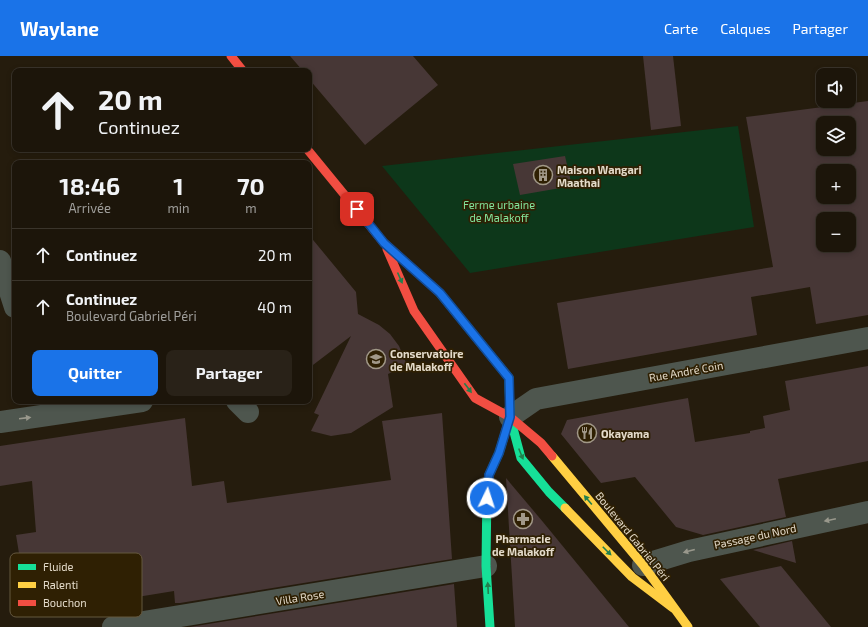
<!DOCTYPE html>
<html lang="fr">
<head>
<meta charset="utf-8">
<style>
  :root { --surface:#1c150a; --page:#292218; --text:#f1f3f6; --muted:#a09f9c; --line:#3a342b; --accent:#1a73e8 }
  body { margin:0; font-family:"Exo 2",sans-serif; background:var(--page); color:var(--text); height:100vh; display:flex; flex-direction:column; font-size:15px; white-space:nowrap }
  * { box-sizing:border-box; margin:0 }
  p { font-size:13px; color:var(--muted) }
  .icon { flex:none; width:22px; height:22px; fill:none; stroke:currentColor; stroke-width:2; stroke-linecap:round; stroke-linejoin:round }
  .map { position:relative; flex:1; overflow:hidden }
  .side { position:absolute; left:12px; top:104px; width:300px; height:244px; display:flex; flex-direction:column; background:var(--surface); border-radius:8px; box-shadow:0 2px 6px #0003,0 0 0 1px var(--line) }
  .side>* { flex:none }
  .top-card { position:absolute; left:12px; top:12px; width:300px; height:84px; border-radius:8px; box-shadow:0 2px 6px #0003,0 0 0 1px var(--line); background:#1c150a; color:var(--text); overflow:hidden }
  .buttons { position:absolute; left:816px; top:12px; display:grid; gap:8px }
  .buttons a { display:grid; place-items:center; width:40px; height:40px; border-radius:8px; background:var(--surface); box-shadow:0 2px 6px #0003,0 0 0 1px var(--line); font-size:20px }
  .pin { position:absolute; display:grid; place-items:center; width:34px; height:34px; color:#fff; margin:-17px; border-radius:8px; box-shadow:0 2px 6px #0006 }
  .me { position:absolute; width:44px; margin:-22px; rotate:4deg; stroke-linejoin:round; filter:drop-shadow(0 0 3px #0008) }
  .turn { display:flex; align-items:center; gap:14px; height:84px; padding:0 20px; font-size:18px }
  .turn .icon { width:52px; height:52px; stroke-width:2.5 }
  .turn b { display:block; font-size:28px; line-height:34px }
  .eta { display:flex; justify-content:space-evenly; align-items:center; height:68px; text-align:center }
  .eta b { font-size:24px; font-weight:700; line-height:28px }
  .primary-button { display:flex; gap:8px; margin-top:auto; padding:8px 20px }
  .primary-button a { flex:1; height:46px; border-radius:8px; background:var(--accent); color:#fff; font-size:16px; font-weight:700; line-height:46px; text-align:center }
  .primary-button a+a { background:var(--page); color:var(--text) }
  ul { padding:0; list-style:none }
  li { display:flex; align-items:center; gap:12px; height:52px; padding:0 20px; border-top:1px solid var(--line) }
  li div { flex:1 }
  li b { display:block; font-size:15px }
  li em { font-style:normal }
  header { display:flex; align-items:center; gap:24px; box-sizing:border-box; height:56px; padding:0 20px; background:var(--accent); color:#fff }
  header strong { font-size:19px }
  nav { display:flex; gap:22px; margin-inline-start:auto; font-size:14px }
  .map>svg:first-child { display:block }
  .green { fill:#0d371a }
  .building { fill:#473736; fill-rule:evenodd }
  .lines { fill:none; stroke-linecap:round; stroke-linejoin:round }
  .street { stroke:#4e564e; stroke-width:22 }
  .fast { stroke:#16e098; stroke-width:9 }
  .slow { stroke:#ffcf43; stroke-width:9 }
  .jam { stroke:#f24e42; stroke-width:9 }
  .oneway { fill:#22804e }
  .oneway2 { fill:#99988c }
  .route-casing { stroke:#114b97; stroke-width:10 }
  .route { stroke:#1a73e8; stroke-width:7 }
  .labels { text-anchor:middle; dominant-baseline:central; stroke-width:3.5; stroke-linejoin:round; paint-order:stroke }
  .poi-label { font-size:11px; font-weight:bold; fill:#e4dbca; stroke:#2f2003; text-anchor:start }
  .park-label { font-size:11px; fill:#82e69d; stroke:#2f2003 }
  .street-label { font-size:11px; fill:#e4dbca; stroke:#2f2003 }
  .key { fill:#2f2003; stroke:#65583f; stroke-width:1 }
  .key-label { font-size:11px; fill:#e4dbca }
</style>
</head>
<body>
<header>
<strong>Waylane</strong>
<nav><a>Carte</a><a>Calques</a><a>Partager</a></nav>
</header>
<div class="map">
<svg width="868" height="571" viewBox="0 0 868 571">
  <rect width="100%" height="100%" fill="#251c0d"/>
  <!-- green -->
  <path class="green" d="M738,70L754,171L470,217L382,110Z"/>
  <!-- building -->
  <g class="building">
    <path d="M290,0H413L438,29L365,89L309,23V15H303Z"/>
    <path d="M643,0H673L681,70L651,74Z"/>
    <path d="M868,45V259L816,268L810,231L751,241L757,279L568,313L557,247L773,211L746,61ZM823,67H849V93H823ZM823,115H849V141H823ZM823,163H849V189H823Z"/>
    <path d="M565,100L572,130L520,139L513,108Z"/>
    <path d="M309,179L356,236L358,258L379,269L390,278L399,290L407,309L388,318L393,351L351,377L331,380L311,375L319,359L314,357L351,280L309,312Z"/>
    <path d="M868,310V405L778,423L786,461L703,479L676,471L635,421L601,427L561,378L567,364L688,342L695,386L750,377V375L765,372L763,360L790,354L785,325Z"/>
    <path d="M442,357L452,503L180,547H175L174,535L125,543L118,502L48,512L54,543L27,546L16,479L36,476L32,425L0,430V390L185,362L192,430L224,425L227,447L391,424L382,365Z"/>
    <path d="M506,422L543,466L629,571H515Z"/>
    <path d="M792,485L796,507L753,494Z"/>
    <path d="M781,510L831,571H760L720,523Z"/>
    <path d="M454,528L457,571H190Z"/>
  </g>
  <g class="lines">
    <!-- street -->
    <g class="street">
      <path d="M0,205L15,251"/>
      <path d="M237,345L248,356"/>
      <path d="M510,361L536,343L868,282"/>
      <path d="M0,366L142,345"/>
      <path d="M643,509L689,495L868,456"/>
      <path d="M113,571L486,510"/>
    </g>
    <!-- fast -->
    <g class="fast">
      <path d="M439,236L509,322L510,361L521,402L549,436L565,452"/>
      <path d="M490,571L486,510L487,431L489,419L499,397L510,361"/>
    </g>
    <!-- slow -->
    <g class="slow">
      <path d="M552,400L643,509L688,571"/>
      <path d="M565,452L632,521L673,552"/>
    </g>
    <!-- jam -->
    <g class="jam">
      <path d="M231,0L243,15"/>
      <path d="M307,93L384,187L439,236"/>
      <path d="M387,193L414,255L475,342L510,361L541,387L552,400"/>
    </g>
  </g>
  <!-- one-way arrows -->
  <defs><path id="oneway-solid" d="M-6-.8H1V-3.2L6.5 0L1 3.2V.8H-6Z"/></defs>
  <g class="oneway">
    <use href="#oneway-solid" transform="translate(400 222) rotate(66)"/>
    <use href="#oneway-solid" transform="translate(468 332) rotate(53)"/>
    <use href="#oneway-solid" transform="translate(521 398) rotate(68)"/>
    <use href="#oneway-solid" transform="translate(588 444) rotate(-130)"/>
    <use href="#oneway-solid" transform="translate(607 495) rotate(45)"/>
    <use href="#oneway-solid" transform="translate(488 532) rotate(-93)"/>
  </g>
  <g class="oneway2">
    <use href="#oneway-solid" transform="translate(25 362) rotate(-7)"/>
    <use href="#oneway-solid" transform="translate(830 464) rotate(168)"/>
    <use href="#oneway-solid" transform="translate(689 495) rotate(165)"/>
  </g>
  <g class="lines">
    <!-- route casing -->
    <g class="route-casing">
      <path id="route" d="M357,153L384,187L440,237L509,322L510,361L499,397L489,419L487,442"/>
    </g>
    <!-- route -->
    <use href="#route" class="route"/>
  </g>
  <!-- icons -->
  <defs>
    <g id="building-ring" transform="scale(1)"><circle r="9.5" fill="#2f2003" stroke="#a19888" stroke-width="1.5"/><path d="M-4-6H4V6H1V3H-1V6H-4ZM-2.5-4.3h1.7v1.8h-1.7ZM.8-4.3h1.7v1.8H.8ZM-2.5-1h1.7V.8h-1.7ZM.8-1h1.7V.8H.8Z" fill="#a19888"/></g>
    <g id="school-ring" transform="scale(1)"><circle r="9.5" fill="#2f2003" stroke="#a19888" stroke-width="1.5"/><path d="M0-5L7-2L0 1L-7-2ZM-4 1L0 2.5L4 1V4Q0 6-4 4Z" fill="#a19888"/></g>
    <g id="restaurant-ring" transform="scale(1)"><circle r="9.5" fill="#2f2003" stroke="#a19888" stroke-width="1.5"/><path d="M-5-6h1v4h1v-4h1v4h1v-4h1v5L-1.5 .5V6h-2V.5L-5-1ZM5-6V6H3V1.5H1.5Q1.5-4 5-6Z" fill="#a19888"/></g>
    <g id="pharmacy-ring" transform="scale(1)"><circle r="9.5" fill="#2f2003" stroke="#a19888" stroke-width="1.5"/><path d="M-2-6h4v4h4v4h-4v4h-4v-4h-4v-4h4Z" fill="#a19888"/></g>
  </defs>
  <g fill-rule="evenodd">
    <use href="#building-ring" x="543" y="119"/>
    <use href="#school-ring" x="376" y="303"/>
    <use href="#restaurant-ring" x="587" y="377"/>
    <use href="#pharmacy-ring" x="523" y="463"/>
  </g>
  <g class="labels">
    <!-- poi labels -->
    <g class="poi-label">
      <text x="557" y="113">Maison Wangari<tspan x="557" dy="13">Maathai</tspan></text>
      <text x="390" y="297">Conservatoire<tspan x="390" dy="13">de Malakoff</tspan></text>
      <text x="601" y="377">Okayama</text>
      <text x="523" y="482" text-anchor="middle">Pharmacie<tspan x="523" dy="13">de Malakoff</tspan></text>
    </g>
    <!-- park labels -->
    <g class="park-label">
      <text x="499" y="148">Ferme urbaine<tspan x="499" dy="13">de Malakoff</tspan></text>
    </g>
    <!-- street labels -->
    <g class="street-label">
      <text transform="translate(686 315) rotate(-10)">Rue André Coin</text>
      <text transform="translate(633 480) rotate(51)">Boulevard Gabriel Péri</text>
      <text transform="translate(755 480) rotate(-12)">Passage du Nord</text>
      <text transform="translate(300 541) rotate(-9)">Villa Rose</text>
    </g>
  </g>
  <!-- legend -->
  <rect x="10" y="497" width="132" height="64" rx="6" class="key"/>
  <rect x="18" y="508" width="18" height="6" fill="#16e098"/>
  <rect x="18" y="526" width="18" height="6" fill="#ffcf43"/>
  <rect x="18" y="544" width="18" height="6" fill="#f24e42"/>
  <g class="key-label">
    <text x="43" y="515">Fluide</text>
    <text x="43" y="533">Ralenti</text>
    <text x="43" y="551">Bouchon</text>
  </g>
</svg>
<div class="buttons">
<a><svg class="icon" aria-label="sound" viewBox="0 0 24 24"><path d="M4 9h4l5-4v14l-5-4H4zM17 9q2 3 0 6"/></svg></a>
<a><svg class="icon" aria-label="layers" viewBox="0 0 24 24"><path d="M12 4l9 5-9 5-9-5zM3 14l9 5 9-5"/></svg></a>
<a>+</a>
<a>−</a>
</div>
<div class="pin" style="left:357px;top:153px;background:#d93025"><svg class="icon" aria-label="arrive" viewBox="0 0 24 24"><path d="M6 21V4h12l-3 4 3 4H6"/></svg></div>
<svg class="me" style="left:487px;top:442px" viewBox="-20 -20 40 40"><circle r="17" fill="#1a73e8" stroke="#fff" stroke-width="3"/><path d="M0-11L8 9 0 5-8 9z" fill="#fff"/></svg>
<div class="top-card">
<div class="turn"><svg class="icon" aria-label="ahead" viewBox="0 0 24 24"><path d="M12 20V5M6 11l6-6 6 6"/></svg><div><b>20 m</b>Continuez</div></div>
</div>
<section class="side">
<div class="eta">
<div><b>18:46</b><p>Arrivée</p></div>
<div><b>1</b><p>min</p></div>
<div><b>70</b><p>m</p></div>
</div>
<ul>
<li><svg class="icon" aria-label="ahead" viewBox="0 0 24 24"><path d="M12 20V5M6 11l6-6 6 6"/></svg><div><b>Continuez</b></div><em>20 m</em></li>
<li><svg class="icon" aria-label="ahead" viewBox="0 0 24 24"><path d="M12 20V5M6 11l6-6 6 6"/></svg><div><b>Continuez</b><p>Boulevard Gabriel Péri</p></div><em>40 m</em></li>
</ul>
<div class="primary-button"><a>Quitter</a><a>Partager</a></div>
</section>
</div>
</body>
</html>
